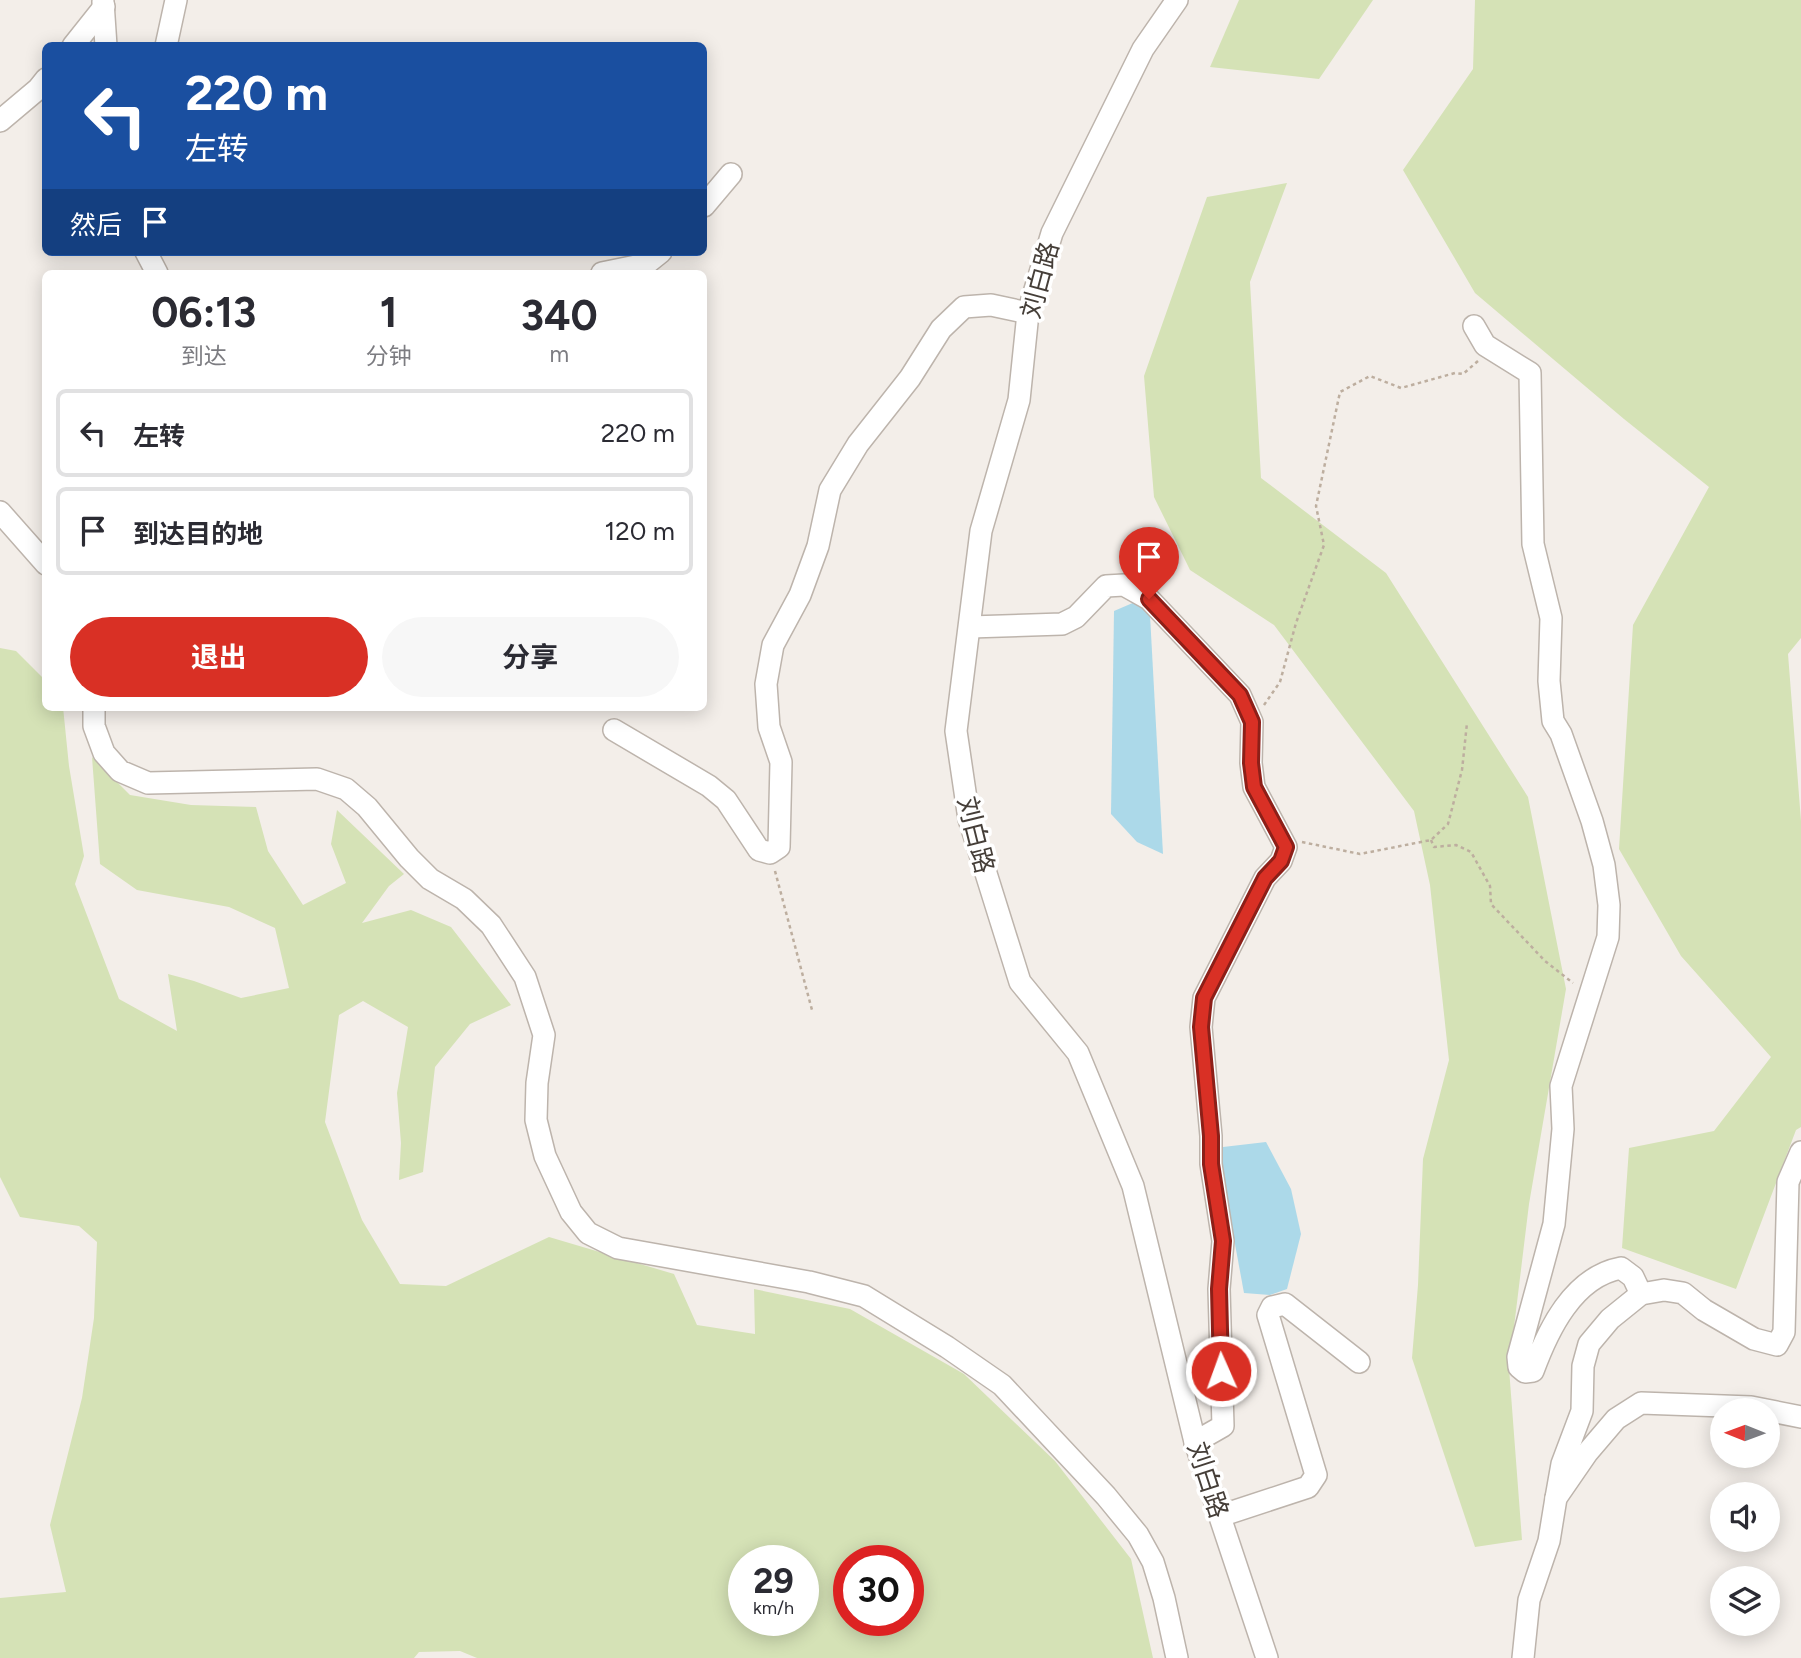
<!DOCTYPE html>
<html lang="zh">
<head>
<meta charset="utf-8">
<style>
  :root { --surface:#fff; --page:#f7f7f7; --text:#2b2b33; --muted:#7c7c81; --line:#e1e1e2; --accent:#d93025 }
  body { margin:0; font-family:Figtree,"Noto Sans SC",sans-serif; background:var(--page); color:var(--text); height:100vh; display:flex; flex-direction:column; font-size:26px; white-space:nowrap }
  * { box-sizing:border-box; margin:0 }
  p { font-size:23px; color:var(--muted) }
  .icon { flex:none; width:38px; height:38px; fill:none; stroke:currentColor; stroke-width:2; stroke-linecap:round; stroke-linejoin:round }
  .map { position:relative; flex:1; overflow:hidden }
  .drawer { position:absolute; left:42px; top:270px; width:665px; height:441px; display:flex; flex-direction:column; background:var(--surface); border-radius:10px; box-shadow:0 4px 18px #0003 }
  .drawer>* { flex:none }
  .hud { position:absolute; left:42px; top:42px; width:665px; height:214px; border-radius:10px; box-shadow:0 4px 18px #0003; background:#1a4fa0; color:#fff; overflow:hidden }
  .needle { width:46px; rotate:271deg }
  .buttons { position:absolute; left:1710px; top:1398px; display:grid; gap:14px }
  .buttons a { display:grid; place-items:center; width:70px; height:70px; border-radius:50%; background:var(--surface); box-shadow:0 4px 18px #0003; font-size:35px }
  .speed { position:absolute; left:728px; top:1545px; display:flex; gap:14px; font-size:35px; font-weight:700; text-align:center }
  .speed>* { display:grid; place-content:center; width:91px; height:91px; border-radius:50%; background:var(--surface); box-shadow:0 4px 18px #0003; line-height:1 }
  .speed small { font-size:18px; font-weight:400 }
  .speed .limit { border:10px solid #d22; background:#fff; color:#111 }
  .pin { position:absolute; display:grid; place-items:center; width:60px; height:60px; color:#fff; margin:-72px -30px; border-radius:50% 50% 50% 0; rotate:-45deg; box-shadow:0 0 7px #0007 }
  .pin .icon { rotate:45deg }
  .me { position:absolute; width:77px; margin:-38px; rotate:358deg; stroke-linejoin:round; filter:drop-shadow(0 0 5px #0008) }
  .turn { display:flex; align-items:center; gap:24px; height:147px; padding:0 28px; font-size:32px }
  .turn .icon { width:91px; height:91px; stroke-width:2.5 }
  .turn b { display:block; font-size:49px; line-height:60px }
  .then { display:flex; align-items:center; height:66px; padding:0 28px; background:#0003; gap:14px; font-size:26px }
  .eta { display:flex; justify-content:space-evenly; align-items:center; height:119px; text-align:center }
  .eta b { font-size:42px; font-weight:700; line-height:49px }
  .primary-button { display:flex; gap:14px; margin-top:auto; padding:14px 28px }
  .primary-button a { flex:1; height:80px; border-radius:42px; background:var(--accent); color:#fff; font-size:28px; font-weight:700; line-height:80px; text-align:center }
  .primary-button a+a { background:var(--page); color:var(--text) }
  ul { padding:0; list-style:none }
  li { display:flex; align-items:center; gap:21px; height:88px; margin:0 14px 10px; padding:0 14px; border:4px solid var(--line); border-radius:10px }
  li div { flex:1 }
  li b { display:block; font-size:26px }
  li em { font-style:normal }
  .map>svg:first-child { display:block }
  .green { fill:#d5e2b6; fill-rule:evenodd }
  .water { fill:#acd9e9 }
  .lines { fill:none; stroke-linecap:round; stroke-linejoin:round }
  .minor-casing { stroke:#bdb4ac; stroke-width:24 }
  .path { stroke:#bdae9f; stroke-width:2.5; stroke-dasharray:3.5 3.5; stroke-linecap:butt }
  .minor { stroke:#fff; stroke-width:21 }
  .route-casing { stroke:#8d1f18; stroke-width:18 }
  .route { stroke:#d93025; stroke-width:12 }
  .labels { text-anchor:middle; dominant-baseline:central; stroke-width:7; stroke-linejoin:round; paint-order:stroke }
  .street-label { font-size:26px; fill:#453e38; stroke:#fff }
</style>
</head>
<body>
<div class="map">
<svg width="1801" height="1658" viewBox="0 0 1801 1658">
  <rect width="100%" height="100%" fill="#f3eee9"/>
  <!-- green -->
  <g class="green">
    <path d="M1239,0H1373L1319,79L1210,67Z"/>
    <path d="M1475,0H1801V638L1788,654L1801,821V1127L1796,1130L1736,1289L1622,1248L1629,1148L1714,1131L1771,1057L1681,956L1619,849L1633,625L1709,487L1624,419L1475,293L1403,170L1473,69Z"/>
    <path d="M1287,183L1250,282L1261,478L1386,573L1528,797L1566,989L1529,1204L1509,1368L1522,1540L1475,1547L1412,1358L1418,1285L1423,1159L1449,1060L1430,885L1414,811L1274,625L1190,570L1154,497L1144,376L1207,197Z"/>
    <path d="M0,648L16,651L45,680L46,707H63L69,766L84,856L75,884L119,999L177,1031L168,974L194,981L241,998L289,988L275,928L229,907L137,890L100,864L92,757L130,795L191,805L256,807L268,851L303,905L346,883L331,844L337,810L404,874L389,886L362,923L411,910L451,927L511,1005L470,1024L435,1067L423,1172L399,1180L401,1143L397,1093L408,1027L363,1001L339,1015L325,1122L362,1220L400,1284L446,1286L549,1237L674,1274L697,1325L755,1334L754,1289L850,1309L964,1374L1055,1461L1131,1559L1153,1658H477L460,1651L419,1652L414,1658H0V1598L66,1592L50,1525L82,1398L94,1318L97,1242L79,1226L20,1217L0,1177ZM744,1561H803V1620H744ZM849,1561H908V1620H849Z"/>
  </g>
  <!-- water -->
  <g class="water">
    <path d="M1135,602L1150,615L1163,854L1137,842L1111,814L1114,611Z"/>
    <path d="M1266,1142L1291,1189L1301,1234L1287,1289L1270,1295L1244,1293L1221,1168L1223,1147Z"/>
  </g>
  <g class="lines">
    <!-- minor casing -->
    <g class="minor-casing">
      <g id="minor">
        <path d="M1177,0L1143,49L1052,233L1028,313L1019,400L981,531L956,731L969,819L1020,982L1078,1053L1133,1186L1195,1442L1267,1658"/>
        <path d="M103,2L106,46"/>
        <path d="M73,46L104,7"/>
        <path d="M166,46L176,0"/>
        <path d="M0,121L38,89L46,79"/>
        <path d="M704,206L731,174"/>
        <path d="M146,252L157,273"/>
        <path d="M602,273L646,264L661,252"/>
        <path d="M1474,326L1485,345L1530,373L1533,544L1551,618L1549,681L1553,721L1561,734L1592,821L1604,865L1609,905L1608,937L1561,1086L1563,1129L1554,1224L1518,1357L1519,1367L1525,1372L1533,1371C1548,1330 1573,1277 1621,1268L1633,1277L1641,1294"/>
        <path d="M0,512L46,564"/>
        <path d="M970,627L1062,624L1076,617L1106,586L1124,585L1149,599L1240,695L1252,722L1251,763L1254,787L1286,847L1281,861L1265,878L1204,998L1201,1027L1211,1136V1164L1223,1241L1219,1289L1223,1426L1195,1442"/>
        <path d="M94,707V726L104,753L120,771L148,783L317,779L346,789L367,807L409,858L430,879L464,899L491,925L525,977L544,1035L537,1083L536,1120L545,1156L571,1212L588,1233L618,1248L809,1282L864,1296L947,1347L1002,1385L1106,1496L1138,1535L1153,1562L1164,1598L1177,1658"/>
        <path d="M614,730L709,786L726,800L759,850L770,853L779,847L781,762L769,727L766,684L773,645L800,595L818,546L830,490L858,444L910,378L941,329L964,307L991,305L1028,313"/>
        <path d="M1556,1498L1562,1464L1582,1411L1583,1366L1589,1344L1610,1319L1641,1294L1664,1290L1683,1293L1704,1310L1754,1339L1777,1345L1784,1332L1788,1182L1801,1152"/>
        <path d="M1220,1516L1308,1487L1316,1475L1268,1315L1272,1307L1285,1304L1359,1362"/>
        <path d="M1523,1658L1529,1600L1549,1541L1556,1498L1587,1453L1616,1419L1641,1403L1751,1407L1801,1417"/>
      </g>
    </g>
    <!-- path -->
    <g class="path">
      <path d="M1264,705L1280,682L1296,623L1324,545L1316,506L1340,392L1370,376L1401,388L1455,373L1463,374L1478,361"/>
      <path d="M1431,840L1434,847L1456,845L1471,852L1490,886L1491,904L1545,961L1573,983"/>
      <path d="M1302,842L1360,854L1431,840L1448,824L1462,770L1467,723"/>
      <path d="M775,871L812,1010"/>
    </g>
    <!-- minor -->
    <use href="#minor" class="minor"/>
  </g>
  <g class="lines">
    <!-- route casing -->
    <g class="route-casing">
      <path id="route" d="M1149,599L1240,695L1252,722L1251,763L1254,787L1286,847L1281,861L1265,878L1204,998L1201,1027L1211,1136V1164L1223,1241L1219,1289L1221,1371"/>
    </g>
    <!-- route -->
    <use href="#route" class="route"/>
  </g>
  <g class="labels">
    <!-- street labels -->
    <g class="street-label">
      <text transform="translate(1040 280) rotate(-75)">刘白路</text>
      <text transform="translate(976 835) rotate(76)">刘白路</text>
      <text transform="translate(1208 1480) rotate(72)">刘白路</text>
    </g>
  </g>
</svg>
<div class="buttons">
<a><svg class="needle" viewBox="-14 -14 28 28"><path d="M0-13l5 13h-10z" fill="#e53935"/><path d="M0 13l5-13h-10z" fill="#7c7c81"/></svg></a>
<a><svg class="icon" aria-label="sound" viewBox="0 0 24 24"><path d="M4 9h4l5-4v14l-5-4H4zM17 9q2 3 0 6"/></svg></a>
<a><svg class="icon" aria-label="layers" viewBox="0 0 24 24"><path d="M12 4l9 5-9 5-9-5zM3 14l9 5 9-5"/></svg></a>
</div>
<div class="speed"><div>29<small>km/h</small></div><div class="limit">30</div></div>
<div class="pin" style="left:1149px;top:599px;background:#d93025"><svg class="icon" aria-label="arrive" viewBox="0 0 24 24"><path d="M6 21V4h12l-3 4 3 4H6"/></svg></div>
<svg class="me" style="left:1221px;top:1371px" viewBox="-20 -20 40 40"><circle r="17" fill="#d93025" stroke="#fff" stroke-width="3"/><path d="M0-11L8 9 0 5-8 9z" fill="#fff"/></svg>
<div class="hud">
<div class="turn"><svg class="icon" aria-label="left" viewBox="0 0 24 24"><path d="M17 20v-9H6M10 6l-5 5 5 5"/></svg><div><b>220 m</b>左转</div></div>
<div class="then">然后<svg class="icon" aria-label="arrive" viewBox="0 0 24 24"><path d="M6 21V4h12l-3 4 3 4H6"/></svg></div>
</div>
<section class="drawer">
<div class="eta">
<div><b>06:13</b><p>到达</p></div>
<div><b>1</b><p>分钟</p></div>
<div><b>340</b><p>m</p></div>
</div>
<ul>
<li><svg class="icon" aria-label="left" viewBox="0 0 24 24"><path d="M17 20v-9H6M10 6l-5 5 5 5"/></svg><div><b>左转</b></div><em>220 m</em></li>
<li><svg class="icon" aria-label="arrive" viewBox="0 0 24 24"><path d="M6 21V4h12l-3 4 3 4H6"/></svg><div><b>到达目的地</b></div><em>120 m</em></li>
</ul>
<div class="primary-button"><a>退出</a><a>分享</a></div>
</section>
</div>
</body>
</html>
